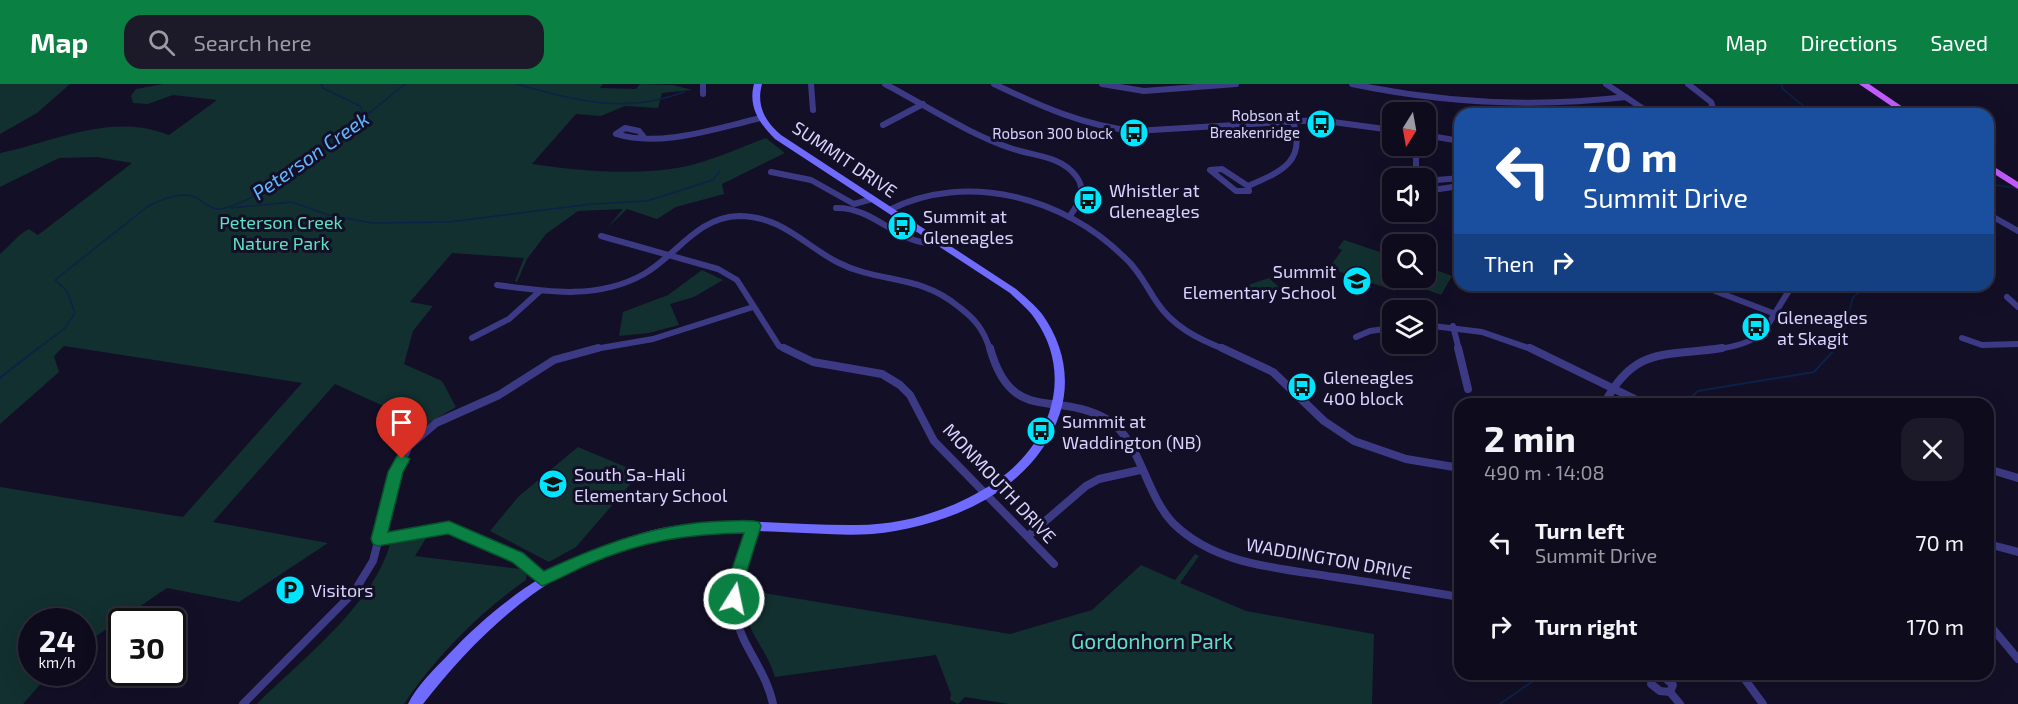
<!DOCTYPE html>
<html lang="en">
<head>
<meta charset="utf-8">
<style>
  :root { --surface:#0e0b1c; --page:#1c1929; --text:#f1f3f6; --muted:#9b9ba3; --line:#2e2b3b; --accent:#0b8043 }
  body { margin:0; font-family:"Exo 2",sans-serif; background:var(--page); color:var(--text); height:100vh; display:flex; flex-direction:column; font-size:22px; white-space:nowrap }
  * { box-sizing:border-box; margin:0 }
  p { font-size:20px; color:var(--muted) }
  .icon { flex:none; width:33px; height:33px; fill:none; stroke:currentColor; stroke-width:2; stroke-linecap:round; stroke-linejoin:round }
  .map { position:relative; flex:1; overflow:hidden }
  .details { position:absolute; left:1454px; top:314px; width:540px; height:282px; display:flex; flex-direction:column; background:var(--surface); border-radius:18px; box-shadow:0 6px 24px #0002,0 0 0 2px var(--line) }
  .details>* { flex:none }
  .top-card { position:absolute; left:1454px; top:24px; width:540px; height:183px; border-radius:18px; box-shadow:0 6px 24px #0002,0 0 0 2px var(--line); background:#1a4fa0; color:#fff; overflow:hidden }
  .needle { width:39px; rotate:191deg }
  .tools { position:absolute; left:1382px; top:18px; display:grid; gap:12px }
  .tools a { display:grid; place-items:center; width:54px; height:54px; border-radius:12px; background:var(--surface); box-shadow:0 6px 24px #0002,0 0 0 2px var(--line); font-size:30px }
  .speed { position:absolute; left:18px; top:524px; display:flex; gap:12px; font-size:30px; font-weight:700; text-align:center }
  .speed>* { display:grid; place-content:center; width:78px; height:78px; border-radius:50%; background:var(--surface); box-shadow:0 6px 24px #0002,0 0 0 2px var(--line); line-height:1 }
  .speed small { font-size:15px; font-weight:400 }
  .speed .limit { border:3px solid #111; border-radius:9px; background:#fff; color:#111 }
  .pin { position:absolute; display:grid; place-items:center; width:51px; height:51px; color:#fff; margin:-62px -26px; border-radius:50% 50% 50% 0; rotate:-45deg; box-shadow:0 0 6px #0007 }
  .pin .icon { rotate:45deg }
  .me { position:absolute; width:66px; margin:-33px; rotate:10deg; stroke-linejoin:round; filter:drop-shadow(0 0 4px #0008) }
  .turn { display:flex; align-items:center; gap:21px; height:126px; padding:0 30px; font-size:27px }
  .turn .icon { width:78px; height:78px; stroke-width:2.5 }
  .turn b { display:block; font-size:42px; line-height:51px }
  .then { display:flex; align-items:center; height:57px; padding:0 30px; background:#0003; gap:12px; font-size:22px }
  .round { display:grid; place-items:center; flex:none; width:63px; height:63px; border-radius:18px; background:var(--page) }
  .overview { display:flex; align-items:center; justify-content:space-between; height:102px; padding:0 30px }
  h1 { font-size:36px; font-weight:700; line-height:45px }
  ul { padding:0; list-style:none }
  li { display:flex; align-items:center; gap:18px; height:84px; padding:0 30px }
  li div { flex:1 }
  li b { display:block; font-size:22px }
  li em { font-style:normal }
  header { display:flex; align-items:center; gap:36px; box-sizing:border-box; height:84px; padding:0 30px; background:var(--accent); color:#fff }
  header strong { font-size:28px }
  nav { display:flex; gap:33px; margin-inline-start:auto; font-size:21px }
  .search { width:420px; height:54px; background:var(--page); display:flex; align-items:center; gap:15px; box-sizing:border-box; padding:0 21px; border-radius:18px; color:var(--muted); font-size:22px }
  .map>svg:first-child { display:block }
  .green { fill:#12302f }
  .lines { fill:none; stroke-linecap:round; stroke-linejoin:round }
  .stream-far1 { stroke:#0c2248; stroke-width:1.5 }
  .stream { stroke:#0c2248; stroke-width:2 }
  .minor-far1 { stroke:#3d3a85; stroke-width:6 }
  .minor { stroke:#3d3a85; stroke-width:8 }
  .secondary { fill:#6f6bff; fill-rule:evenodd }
  .primary { fill:#c25bff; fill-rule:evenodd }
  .route { fill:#0b8043; stroke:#07532c; stroke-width:1.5 }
  .labels { text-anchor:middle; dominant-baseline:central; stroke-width:6; stroke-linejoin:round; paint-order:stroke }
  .far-poi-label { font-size:15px; fill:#d9d4ff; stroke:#130f26; text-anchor:end }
  .street-label { font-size:18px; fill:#d9d4ff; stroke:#130f26 }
  .poi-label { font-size:18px; fill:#d9d4ff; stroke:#130f26; text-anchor:start }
  .park-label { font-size:18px; fill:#5fe0c0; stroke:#130f26 }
  .water-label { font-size:20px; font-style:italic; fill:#62b6ff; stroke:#130f26 }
  .near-park-label { font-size:21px; fill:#5fe0c0; stroke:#130f26 }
</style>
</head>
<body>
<header>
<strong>Map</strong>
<div class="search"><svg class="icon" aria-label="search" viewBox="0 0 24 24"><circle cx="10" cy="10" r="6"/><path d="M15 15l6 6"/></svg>Search here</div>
<nav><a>Map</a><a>Directions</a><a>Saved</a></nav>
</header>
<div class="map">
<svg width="2018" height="620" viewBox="0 0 2018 620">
  <rect width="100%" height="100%" fill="#130f26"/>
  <!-- green -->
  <g class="green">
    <path d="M0,0H70L37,29L0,50Z"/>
    <path d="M163,0H603L600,4L636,5L640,0L673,1L692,6L662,9L658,24L625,22L601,32L576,30L532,80C580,87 635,92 683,83C711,77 739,64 766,54L785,69L722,100L724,110L676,123L657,135L627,125L607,144L623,125L578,127L546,150L527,175L517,198L515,197L524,174L452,169L410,218L433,222L413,247L404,280L442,297L456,323L425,341L335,300L213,438L328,459L239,518L167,504L83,561L82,537H32V588H51L23,620H0V403L183,433L302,299L64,262L54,272L59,288L0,340V170C11,161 17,151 29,145L38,151L132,79L97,73L59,74L0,103V69C56,57 112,28 169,51L217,16L173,11L148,20L133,19L131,12L136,5Z"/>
    <path d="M1344,156L1392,172V194H1403L1395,207L1329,184L1342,166L1338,164Z"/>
    <path d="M1425,182L1452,192L1441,211L1405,198L1408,194H1425Z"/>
    <path d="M702,186L723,196L694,213L670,220L679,241L649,249L619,252L623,228L668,211Z"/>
    <path d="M1269,194L1279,203L1249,213L1239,204Z"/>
    <path d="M578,363L640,389L576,463L549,478L490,447L518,413Z"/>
    <path d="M428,451L415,472L521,485L527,489L526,496C478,530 437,571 404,620H257C303,574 374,521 391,457Z"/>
    <path d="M1195,470L1199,472L1180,499L1246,527L1374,550L1372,620H1009L965,613L958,620L950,616L951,610L936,571L775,593C765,559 741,546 745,506L1010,550L1092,526L1141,481L1175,496Z"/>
  </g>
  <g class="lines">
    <!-- stream-far1 -->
    <g class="stream-far1">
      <path d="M321,0L323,4L360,22L363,29L361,35"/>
      <path d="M516,0C576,16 623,31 684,8"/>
      <path d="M1781,0L1783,5L1813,30"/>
      <path d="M1988,100L2016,104"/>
      <path d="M231,124L292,118L328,131L372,139L449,138L591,120L647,117L713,96L720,87"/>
      <path d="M36,266L65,244L75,229L67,207L55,196L148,122C160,116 182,107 195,113C202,116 207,123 216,125C254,127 371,27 405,0"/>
      <path d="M1835,266L1845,244L1853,213L1871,201"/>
    </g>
    <!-- stream -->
    <g class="stream">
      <path d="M0,294L38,264"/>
      <path d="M1685,319L1698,307L1814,288L1836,264"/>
      <path d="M1500,620L1543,590"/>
    </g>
    <!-- minor-far1 -->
    <g class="minor-far1">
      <path d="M703,0V10"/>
      <path d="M811,0L813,26"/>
      <path d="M885,0C927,22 968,50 1013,65C1034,72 1061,72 1076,92C1087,106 1079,120 1069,133"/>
      <path d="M994,0C1040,22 1084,42 1135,47L1318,36L1392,46"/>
      <path d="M1102,0L1144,7L1236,0"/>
      <path d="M1352,0C1443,19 1533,24 1626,13"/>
      <path d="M1606,0L1651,30"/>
      <path d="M1688,0L1711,18L1715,30"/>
      <path d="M883,41L923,20"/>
      <path d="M1425,51L1460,57"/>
      <path d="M643,52L639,47L625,44L616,50C661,64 716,44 761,34"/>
      <path d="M1416,62V83L1423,94"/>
      <path d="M1222,85L1248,102L1249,107H1236L1210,86Z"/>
      <path d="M771,88L811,96L854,120L872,115"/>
      <path d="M1425,97L1460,94"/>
      <path d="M1248,102C1280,88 1307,78 1293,38"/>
      <path d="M1425,107L1460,102"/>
      <path d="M836,124C877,123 899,164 940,159"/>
      <path d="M889,126C966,87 1064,113 1124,173C1138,185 1146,202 1156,217C1173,243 1198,255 1226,266"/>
      <path d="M1988,130L2018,147"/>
      <path d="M601,152L718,185L737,196L779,262L787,266"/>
      <path d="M497,201C547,208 598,216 644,190C677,171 697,133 739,132C781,132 803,160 837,178C879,200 918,189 959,223C975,235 984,246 990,266"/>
      <path d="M1715,207L1778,231"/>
      <path d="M2007,213L2018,223"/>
      <path d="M1425,241L1482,248L1534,266"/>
      <path d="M1453,242L1459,266"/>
      <path d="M1356,253L1370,247L1392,244"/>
      <path d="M472,254L509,235L540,207"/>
      <path d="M1962,254L1982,261L2018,260"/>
      <path d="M589,266L653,255L753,223"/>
      <path d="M1709,266C1770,260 1763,243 1793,201"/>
    </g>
    <!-- minor -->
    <g class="minor">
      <path d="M784,264L813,278L882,290L900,301L910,311L934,357L1054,480"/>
      <path d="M990,264C1012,343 1057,305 1108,336C1141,357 1145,410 1173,439C1215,481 1278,484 1334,493C1376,499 1418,506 1460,513"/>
      <path d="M1222,264L1273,288L1324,337L1354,357L1406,375L1460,384"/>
      <path d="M1458,264L1468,305"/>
      <path d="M1530,264L1645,320"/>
      <path d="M1604,320C1635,261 1665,273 1722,264"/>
      <path d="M1988,385L2018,394"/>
      <path d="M753,443C740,481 726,518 744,556C755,578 768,596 773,620"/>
      <path d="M1028,452L1086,402L1099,395L1140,386"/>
      <path d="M378,455L449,443L518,473L542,495"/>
      <path d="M1988,460L2018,468"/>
      <path d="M1988,539L2018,575"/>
      <path d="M1741,590L1763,620"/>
      <path d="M1662,591L1673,601L1670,608L1660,607L1651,600L1653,592Z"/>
      <path d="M1670,608L1680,620"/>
      <path d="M243,620L354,508L373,477L396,389L409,362L436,339L499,311L554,276L598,264"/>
    </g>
    <!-- secondary -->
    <path class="secondary" d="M754,0H762C756,22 765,37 781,51L1016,205C1025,213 1035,221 1042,230C1063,259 1071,295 1060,329C1035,406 948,443 872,450C842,452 812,449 782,448C725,445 669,447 616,466C536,494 474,555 423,620H408C416,603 435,584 448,571C504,511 570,468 649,447C717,429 788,442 857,441C906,441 954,425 994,399C1019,382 1039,359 1049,329C1060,297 1055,263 1035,235C1029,225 1018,217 1010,209L775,55C759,39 748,23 754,0Z"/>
    <!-- primary -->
    <g class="primary">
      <path d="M1859,0H1869L1913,30H1903Z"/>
      <path d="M1988,79L2018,98V105L1988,86Z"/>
    </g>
  </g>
  <!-- route -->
  <path class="route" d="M402,370L410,375L403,388L388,448L449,437L523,469L544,487C602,460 661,438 726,437C737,437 749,435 759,438L761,442L741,506L740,520H728L725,506L744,449C686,450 643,457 589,480C573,487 558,496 542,502L512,478L448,450L378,462L373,460L371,455L388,388L397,372Z"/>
  <!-- icons -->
  <defs>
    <g id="bus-disc" transform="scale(1.5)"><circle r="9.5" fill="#00e5ff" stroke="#130f26"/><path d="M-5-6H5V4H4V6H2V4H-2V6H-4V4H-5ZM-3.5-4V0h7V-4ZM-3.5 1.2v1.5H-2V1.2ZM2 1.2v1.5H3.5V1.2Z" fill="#111"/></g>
    <g id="school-disc" transform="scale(1.5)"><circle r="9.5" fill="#00e5ff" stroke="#130f26"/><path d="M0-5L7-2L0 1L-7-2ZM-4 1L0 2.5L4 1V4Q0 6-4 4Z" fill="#111"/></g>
    <g id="parking-disc" transform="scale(1.5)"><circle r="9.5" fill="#00e5ff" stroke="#130f26"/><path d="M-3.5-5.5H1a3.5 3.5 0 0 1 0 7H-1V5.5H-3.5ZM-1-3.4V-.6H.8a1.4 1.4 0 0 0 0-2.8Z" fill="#111"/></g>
  </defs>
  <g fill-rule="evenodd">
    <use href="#bus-disc" x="1321" y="40"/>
    <use href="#bus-disc" x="1134" y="49"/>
    <use href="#bus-disc" x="1088" y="116"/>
    <use href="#bus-disc" x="902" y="142"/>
    <use href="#school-disc" x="1357" y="197"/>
    <use href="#bus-disc" x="1756" y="243"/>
    <use href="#bus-disc" x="1302" y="303"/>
    <use href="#bus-disc" x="1041" y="347"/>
    <use href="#school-disc" x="553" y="400"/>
    <use href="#parking-disc" x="290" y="506"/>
  </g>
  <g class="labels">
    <!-- far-poi labels -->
    <g class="far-poi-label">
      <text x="1300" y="31">Robson at<tspan x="1300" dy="17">Breakenridge</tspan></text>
      <text x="1113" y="49">Robson 300 block</text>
    </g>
    <!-- street labels -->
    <g class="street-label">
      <text transform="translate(845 75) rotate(34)">SUMMIT DRIVE</text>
      <text transform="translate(1000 399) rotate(47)">MONMOUTH DRIVE</text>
      <text transform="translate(1329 474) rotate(10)">WADDINGTON DRIVE</text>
    </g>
    <!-- poi labels -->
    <g class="poi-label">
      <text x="1109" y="106">Whistler at<tspan x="1109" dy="21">Gleneagles</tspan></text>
      <text x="923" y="132">Summit at<tspan x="923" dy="21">Gleneagles</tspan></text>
      <text x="1336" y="187" text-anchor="end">Summit<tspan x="1336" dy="21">Elementary School</tspan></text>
      <text x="1777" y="233">Gleneagles<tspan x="1777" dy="21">at Skagit</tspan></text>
      <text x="1323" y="293">Gleneagles<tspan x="1323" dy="21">400 block</tspan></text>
      <text x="1062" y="337">Summit at<tspan x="1062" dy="21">Waddington (NB)</tspan></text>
      <text x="574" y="390">South Sa-Hali<tspan x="574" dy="21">Elementary School</tspan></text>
      <text x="311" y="506">Visitors</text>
    </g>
    <!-- park labels -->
    <g class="park-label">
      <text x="281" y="138">Peterson Creek<tspan x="281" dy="21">Nature Park</tspan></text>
    </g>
    <!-- water labels -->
    <g class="water-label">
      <text transform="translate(310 71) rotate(-35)">Peterson Creek</text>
    </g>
    <!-- near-park labels -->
    <g class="near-park-label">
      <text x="1152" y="556">Gordonhorn Park</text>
    </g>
  </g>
</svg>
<div class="tools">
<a><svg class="needle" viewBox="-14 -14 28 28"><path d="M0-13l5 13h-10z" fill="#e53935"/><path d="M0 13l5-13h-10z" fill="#9b9ba3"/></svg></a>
<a><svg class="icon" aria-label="sound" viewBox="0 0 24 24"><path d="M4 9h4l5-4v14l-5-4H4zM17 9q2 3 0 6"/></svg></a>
<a><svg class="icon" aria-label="search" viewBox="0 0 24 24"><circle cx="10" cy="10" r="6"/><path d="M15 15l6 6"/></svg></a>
<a><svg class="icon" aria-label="layers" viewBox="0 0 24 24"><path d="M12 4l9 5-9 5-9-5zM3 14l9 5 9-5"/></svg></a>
</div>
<div class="speed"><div>24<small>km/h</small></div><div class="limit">30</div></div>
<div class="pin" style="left:402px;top:375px;background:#d93025"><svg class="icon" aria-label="arrive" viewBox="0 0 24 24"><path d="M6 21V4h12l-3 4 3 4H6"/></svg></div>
<svg class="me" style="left:734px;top:515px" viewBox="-20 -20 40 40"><circle r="17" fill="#0b8043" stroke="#fff" stroke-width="3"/><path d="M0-11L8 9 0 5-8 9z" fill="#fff"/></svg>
<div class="top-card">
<div class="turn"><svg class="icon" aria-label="left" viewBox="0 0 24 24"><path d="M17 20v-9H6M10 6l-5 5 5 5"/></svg><div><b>70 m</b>Summit Drive</div></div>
<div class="then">Then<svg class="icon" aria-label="right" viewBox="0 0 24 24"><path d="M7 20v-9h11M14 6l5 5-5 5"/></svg></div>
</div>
<section class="details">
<div class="overview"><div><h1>2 min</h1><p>490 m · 14:08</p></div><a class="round"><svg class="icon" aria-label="close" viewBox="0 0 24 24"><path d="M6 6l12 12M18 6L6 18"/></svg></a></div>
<ul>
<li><svg class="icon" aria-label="left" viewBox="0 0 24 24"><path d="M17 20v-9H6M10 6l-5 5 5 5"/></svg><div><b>Turn left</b><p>Summit Drive</p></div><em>70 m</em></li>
<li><svg class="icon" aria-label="right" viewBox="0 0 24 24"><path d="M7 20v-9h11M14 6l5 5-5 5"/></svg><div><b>Turn right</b></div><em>170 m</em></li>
</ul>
</section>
</div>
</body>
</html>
